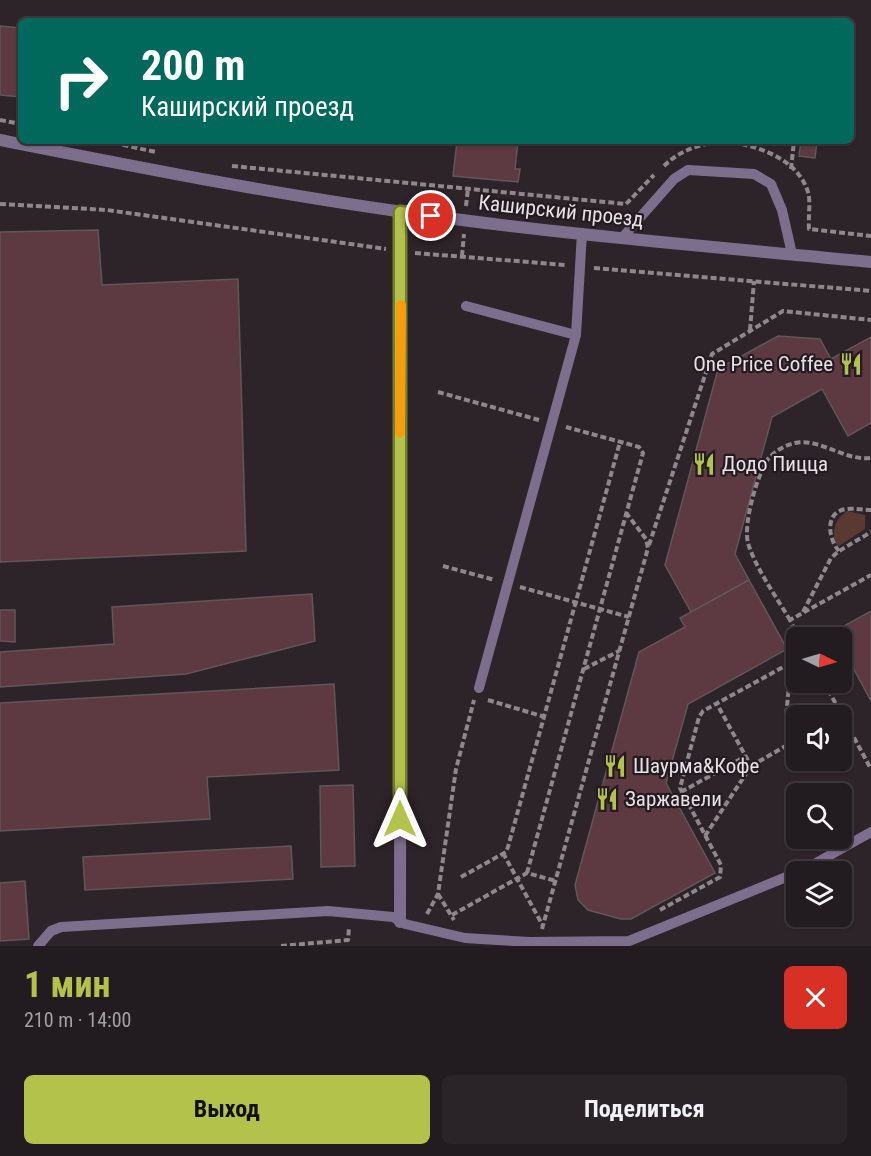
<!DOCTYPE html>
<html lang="ru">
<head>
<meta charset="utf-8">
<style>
  :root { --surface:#221b20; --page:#2a2429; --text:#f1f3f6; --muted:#a2a1a5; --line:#3f393e; --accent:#b3c24b }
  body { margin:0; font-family:"Roboto Condensed",sans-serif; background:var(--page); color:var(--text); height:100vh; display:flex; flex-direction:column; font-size:22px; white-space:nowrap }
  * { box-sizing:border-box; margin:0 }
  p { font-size:20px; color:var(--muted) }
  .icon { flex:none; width:33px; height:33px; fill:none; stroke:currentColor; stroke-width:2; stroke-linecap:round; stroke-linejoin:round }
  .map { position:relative; height:946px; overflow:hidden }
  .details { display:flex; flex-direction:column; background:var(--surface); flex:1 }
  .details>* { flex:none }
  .top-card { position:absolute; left:18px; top:18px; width:836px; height:126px; border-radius:9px; box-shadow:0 2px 4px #0004,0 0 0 2px var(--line); background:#00695c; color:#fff; overflow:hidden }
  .needle { width:39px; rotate:95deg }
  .buttons { position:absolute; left:786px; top:627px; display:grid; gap:12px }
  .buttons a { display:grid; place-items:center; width:66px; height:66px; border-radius:9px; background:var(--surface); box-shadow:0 2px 4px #0004,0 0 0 2px var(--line); font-size:30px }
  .pin { position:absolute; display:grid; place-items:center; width:51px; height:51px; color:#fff; margin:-26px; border:3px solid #fff; border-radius:50%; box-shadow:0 2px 6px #0007 }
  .me { position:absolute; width:66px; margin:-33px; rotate:0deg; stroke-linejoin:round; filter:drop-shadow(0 0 4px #0008) }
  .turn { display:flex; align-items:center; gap:21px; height:126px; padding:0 24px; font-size:27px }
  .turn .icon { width:78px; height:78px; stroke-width:2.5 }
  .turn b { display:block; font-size:42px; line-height:51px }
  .round { display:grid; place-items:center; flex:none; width:63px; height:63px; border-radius:9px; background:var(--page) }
  .headline { display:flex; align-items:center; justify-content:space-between; height:102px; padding:0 24px }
  h1 { font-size:36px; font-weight:700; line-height:45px; color:var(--accent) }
  .primary-button { display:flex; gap:12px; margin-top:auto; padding:12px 24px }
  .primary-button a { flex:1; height:69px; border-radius:9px; background:var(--accent); color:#111; font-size:24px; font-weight:700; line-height:69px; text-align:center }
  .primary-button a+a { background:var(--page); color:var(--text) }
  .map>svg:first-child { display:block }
  .green { fill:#5a3932 }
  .building { fill:#5d3942; stroke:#625658; stroke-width:1.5 }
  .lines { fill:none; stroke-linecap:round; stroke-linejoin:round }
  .path { stroke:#8e878c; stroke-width:4; stroke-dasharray:6 3; stroke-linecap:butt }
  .service { stroke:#7e6e8d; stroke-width:10 }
  .minor { stroke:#7e6e8d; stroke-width:12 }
  .route-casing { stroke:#747e31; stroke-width:15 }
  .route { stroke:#b3c24b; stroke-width:10 }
  .slow { stroke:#f59e0b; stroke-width:10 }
  .labels { text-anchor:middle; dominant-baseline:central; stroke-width:4.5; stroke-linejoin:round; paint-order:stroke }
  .street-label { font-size:21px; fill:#e6e1e5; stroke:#231b21 }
  .poi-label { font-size:21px; fill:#e6e1e5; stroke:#231b21; text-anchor:start }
</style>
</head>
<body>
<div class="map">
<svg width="871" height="946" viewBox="0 0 871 946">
  <rect width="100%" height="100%" fill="#2d242a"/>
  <!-- green -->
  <path class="green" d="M847,511L865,515V529L839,546L835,543C832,530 835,519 847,511Z"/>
  <!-- building -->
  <g class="building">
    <path d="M0,26L21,28V97L0,95Z"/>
    <path d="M457,141H518L515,169H520L518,182L453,176Z"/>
    <path d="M801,141H817L815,158L799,156Z"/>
    <path d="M98,230L102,285L238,279L246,551L0,562V232Z"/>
    <path d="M778,336L820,339L831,359L871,337V423L848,436L822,389L772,417L735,554L749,580L691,612L665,565L718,369Z"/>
    <path d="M749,580L787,649L688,704L666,783L715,873L631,919H621L588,910L578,900L575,885L639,652L685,627L680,618Z"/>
    <path d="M312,594L315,641L186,674L0,687V652L114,644L112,607Z"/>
    <path d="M0,610H15V642L0,641Z"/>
    <path d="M871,611V701L842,647V638H836L833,632Z"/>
    <path d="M334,684L339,770L207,777L210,819L0,831V703Z"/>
    <path d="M353,785L355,866L321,867L320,786Z"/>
    <path d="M291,846L293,879L85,890L83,857Z"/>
    <path d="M25,881L29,939L0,941V883Z"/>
  </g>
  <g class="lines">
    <!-- path -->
    <g class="path">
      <path d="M0,120L21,124"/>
      <path d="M105,141L156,152"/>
      <path d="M724,141C755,145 797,157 808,192C811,202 808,218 809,229L871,236"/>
      <path d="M232,166L626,204L654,175"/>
      <path d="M664,166C680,150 697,146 719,141"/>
      <path d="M791,169L794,141"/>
      <path d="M0,204L107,210L386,249"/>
      <path d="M466,206L468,189"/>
      <path d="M415,253L566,265"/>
      <path d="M462,256L464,234"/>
      <path d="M594,268L871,291"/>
      <path d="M750,330L754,281"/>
      <path d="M438,392L539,420"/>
      <path d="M649,545L712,354L783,311L871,320"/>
      <path d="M839,551C828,539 824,511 847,509C854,508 863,510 871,510"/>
      <path d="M443,566L495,580"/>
      <path d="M520,587L629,617"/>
      <path d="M803,612L831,558L839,551L871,532"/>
      <path d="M790,620C777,598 755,567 748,543C743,524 757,475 768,459C775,451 785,445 795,443C821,438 844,461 871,458"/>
      <path d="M799,638L790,620L871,575"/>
      <path d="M791,664L786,717L796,740"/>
      <path d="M584,669L619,651"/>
      <path d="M824,682L871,769"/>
      <path d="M488,700L545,717"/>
      <path d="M751,766L796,740"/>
      <path d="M681,792L746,756"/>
      <path d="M705,836L751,766L717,704"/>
      <path d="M503,853L543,926"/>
      <path d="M527,873L643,453L639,447L566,427"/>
      <path d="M461,877L506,852L508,847L620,442"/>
      <path d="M438,894L454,920"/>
      <path d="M660,910L720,877L721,865L680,788L699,717L703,711L796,660"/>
      <path d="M427,914L438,894L456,769L474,700"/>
      <path d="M452,915L527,873L556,881"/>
      <path d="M542,929L648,548L646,539L627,514"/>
      <path d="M281,946L348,940L349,927"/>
    </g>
    <!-- service -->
    <g class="service">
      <path d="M622,238L674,179L688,170L754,174L771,184L782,210L792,254"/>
      <path d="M466,306L576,335"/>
      <path d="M479,688L576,335L582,233"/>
      <path d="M800,872L871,832"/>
      <path d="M38,946L51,931L61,927L328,911L393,917L405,924L465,938L530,942L629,941L796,873"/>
    </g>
    <!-- minor -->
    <g class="minor">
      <path d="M0,140C137,167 273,194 411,213C563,235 718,247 871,262"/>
      <path d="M400,922L401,212"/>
    </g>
  </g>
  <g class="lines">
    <!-- route casing -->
    <g class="route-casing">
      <path id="route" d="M400,819V212L431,216"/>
    </g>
    <!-- route -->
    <use href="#route" class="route"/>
    <!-- slow -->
    <path class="slow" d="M400,433L401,305"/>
  </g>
  <!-- icons -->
  <defs>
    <g id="restaurant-bare" transform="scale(1.8)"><path d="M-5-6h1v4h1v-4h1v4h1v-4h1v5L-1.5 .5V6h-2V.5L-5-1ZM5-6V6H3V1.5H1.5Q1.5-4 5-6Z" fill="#b3c24b" stroke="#231b21" stroke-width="2.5" paint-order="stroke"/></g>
  </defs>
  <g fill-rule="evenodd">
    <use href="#restaurant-bare" x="851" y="364"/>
    <use href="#restaurant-bare" x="704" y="464"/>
    <use href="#restaurant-bare" x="615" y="766"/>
    <use href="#restaurant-bare" x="607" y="799"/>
  </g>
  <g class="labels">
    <!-- street labels -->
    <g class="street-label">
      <text transform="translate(561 211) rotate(6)">Каширский проезд</text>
    </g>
    <!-- poi labels -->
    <g class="poi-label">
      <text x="833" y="364" text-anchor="end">One Price Coffee</text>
      <text x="722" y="464">Додо Пицца</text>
      <text x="633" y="766">Шаурма&amp;Кофе</text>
      <text x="625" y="799">Заржавели</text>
    </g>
  </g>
</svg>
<div class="buttons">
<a><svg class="needle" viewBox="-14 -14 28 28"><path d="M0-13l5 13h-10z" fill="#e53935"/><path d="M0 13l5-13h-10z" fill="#a2a1a5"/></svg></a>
<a><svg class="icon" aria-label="sound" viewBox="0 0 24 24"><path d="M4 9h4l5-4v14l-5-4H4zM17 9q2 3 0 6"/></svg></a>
<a><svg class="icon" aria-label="search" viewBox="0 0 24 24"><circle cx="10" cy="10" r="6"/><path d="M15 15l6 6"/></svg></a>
<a><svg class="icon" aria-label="layers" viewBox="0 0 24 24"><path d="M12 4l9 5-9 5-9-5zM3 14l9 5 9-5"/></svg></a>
</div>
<div class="pin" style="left:431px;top:216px;background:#d93025"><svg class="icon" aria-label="arrive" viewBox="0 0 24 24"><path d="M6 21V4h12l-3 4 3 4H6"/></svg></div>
<svg class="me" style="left:400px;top:819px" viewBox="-20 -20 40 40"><path d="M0-17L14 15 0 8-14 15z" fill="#b3c24b" stroke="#fff" stroke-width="4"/></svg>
<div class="top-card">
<div class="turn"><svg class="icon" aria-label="right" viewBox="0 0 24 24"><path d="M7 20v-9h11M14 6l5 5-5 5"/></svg><div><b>200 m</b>Каширский проезд</div></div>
</div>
</div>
<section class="details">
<div class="headline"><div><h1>1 мин</h1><p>210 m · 14:00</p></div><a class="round" style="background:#d93025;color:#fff"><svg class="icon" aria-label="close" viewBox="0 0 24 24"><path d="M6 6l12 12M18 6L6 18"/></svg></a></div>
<div class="primary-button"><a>Выход</a><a>Поделиться</a></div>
</section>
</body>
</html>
